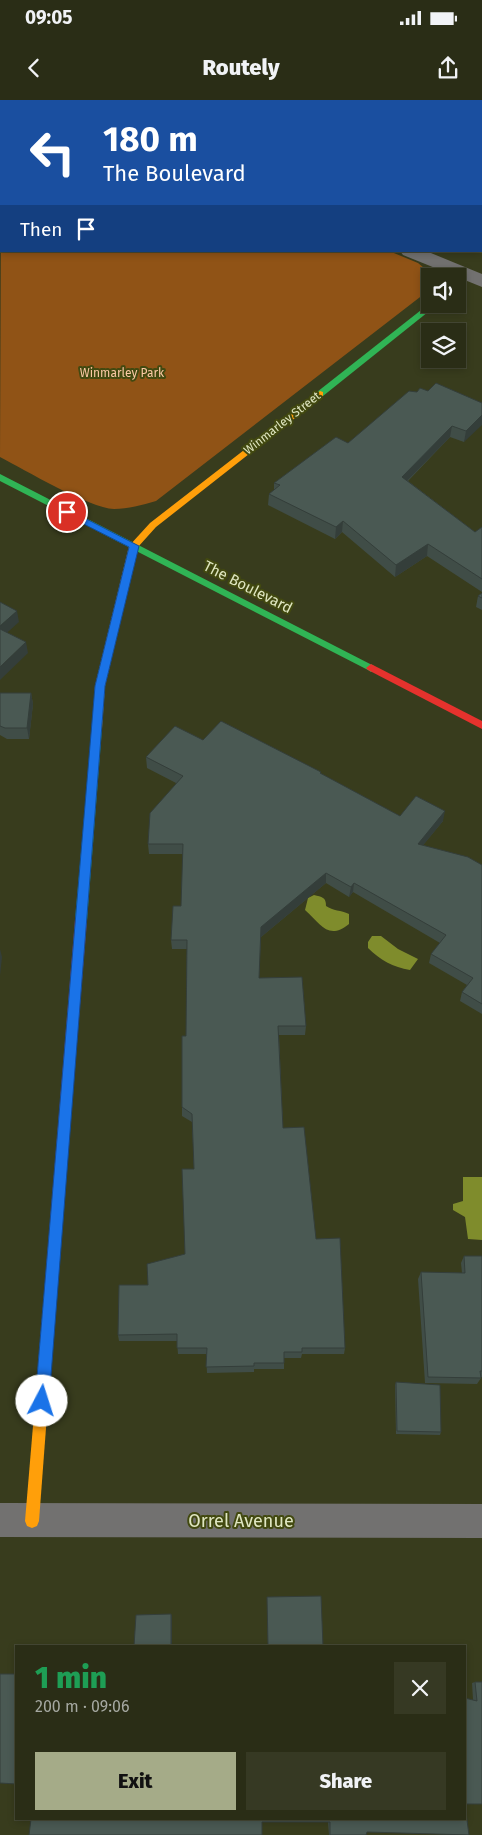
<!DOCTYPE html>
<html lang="en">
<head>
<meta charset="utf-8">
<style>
  :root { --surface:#2a2d16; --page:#363923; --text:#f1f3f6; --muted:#a5a8a1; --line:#464935; --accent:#a5ab88 }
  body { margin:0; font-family:"Fira Sans",sans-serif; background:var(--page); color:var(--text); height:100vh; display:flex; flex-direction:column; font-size:19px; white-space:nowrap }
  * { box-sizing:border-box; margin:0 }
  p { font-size:16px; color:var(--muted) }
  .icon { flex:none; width:28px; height:28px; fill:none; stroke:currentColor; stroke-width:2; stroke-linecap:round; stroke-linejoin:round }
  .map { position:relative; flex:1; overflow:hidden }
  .side { position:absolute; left:15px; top:1545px; width:451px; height:175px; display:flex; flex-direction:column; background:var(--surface); border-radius:0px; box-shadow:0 2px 8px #0003,0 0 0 1px var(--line) }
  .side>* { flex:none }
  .hud { position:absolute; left:0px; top:0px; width:482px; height:152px; box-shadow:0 2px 8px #0003,0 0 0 1px var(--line); background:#1a4fa0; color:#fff; overflow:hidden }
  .controls { position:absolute; left:421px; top:168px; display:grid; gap:10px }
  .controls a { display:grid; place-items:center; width:45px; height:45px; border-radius:0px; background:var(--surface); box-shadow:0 2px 8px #0003,0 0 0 1px var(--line); font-size:25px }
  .pin { position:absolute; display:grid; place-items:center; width:42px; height:42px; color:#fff; margin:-21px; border:2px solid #fff; border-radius:50%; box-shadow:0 1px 5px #0007 }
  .me { position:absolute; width:55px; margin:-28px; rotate:5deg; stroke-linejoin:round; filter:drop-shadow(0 0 4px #0008) }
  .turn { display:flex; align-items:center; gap:18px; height:105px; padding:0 20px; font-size:22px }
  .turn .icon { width:65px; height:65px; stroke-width:2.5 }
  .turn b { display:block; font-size:35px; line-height:42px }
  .then { display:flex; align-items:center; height:48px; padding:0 20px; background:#0003; gap:10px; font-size:19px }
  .round { display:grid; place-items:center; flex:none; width:52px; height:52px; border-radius:0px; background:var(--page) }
  .headline { display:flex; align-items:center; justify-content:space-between; height:85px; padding:0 20px }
  h1 { font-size:30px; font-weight:800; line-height:38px; color:#1e9e55 }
  .button { display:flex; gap:10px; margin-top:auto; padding:10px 20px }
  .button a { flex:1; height:58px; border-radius:0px; background:var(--accent); color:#111; font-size:20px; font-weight:800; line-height:58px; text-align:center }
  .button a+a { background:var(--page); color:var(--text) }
  .status { display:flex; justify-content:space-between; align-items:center; height:35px; padding:0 25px; background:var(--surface); direction:ltr }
  .status svg { height:14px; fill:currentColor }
  header { display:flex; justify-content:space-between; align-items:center; height:65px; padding:0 20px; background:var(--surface); font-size:22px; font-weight:800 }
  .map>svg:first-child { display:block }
  .green { fill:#905316 }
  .water { fill:#7f8c2c }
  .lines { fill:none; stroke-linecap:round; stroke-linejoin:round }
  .street { fill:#727170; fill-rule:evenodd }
  .fast { fill:#30b455; fill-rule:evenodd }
  .slow { fill:#ff9f0a; fill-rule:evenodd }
  .jam { fill:#e5322d; fill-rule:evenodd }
  .wall { fill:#404d47 }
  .shaded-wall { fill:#343e3a }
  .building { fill:#4a5953; stroke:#343e3a }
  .route { fill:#1a73e8; stroke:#114b97 }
  .labels { text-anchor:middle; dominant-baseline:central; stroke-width:4; stroke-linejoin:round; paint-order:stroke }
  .far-park-label { font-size:12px; fill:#fcc9a5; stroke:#424910 }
  .far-street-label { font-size:12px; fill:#e0e7c2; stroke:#424910 }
  .street-label { font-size:15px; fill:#e0e7c2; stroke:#424910 }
  .near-street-label { font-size:18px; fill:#e0e7c2; stroke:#424910 }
</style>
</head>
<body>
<div class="status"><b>09:05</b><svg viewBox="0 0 49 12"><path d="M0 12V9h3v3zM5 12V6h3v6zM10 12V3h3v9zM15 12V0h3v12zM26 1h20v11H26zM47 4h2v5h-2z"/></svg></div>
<header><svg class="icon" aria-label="back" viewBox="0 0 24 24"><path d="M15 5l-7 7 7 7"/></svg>Routely<svg class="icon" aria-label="share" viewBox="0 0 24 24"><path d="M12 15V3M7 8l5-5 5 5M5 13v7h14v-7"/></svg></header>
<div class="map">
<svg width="482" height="1735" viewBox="0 0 482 1735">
  <rect width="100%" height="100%" fill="#383c1d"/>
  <!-- green -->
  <path class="green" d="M1,109V151H389L418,163L430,173V187L424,194L156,401C142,405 128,409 114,409C89,408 25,370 0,357Z"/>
  <!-- water -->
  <g class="water">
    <path d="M314,795C322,797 326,797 326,806C333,811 341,810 349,814V824C328,841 321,824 305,810L308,798Z"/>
    <path d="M372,836H381L398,849L418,859L410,870C393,867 380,860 368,848V842Z"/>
    <path d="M463,1077H482V1140L468,1139L465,1117L453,1110V1104L463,1101Z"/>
  </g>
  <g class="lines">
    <!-- street -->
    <g class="street">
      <path d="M400,151H426L482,174V187L403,155Z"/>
      <path d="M0,1403L482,1404V1438L0,1437Z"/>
    </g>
    <!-- fast -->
    <g class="fast">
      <path d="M430,203L438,204L323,296H317V292Z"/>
      <path d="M0,374L374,566L376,568L371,572L368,570L0,381Z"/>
      <path d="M97,624L102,628L87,820L85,823H77L75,820L92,628Z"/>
    </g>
    <!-- slow -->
    <g class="slow">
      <path d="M320,291L323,292V296L156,427L138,447L105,586L102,628L101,631H93L92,628L95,586L129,446L150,423Z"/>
      <path d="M50,1189L55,1191L56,1195L39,1421L37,1426L32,1428L27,1426L25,1421L44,1195L45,1191Z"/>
    </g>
    <!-- jam -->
    <g class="jam">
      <path d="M371,564L482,621V629L368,570L366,568Z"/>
      <path d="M81,815L85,817L87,820L56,1195L55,1199L50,1201L45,1199L44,1195L75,820L77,817Z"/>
    </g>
  </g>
  <!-- wall -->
  <g class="wall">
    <path d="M472,0H482V13H481V1H472Z"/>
    <path d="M428,291L482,303L464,342L450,337L408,381L475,432L482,427V492L427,456L395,477L342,432L335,439L268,405L269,394L274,390V383L348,343L417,292Z"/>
    <path d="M482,493V510L476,507L478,496Z"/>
    <path d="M0,593H31L33,604L29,639H7L0,635Z"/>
    <path d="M203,640L321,674L400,716L443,721L423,745L482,765V914L460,901L462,892L467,885L429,863L431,854L440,843L353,792L349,797L326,783L261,837L259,878L306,926L305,935H279L283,1028L316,1139L345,1248L344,1254H302L301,1258H284V1269H254V1272L207,1273L206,1254H178L177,1241H119L118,1235L148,1185L185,1154L194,1069L192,1022L182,1016V1007L186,936L187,849H172L171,840L181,806L183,754H149L148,744L176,683L147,668L146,657Z"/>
    <path d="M464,1156H482V1277H481V1278L477,1284L425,1283L418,1179L421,1172L462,1173L461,1163Z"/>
    <path d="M396,1282L441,1332L440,1335L396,1334L395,1285Z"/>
    <path d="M475,1582H482L465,1704L473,1600L472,1583Z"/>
    <path d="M465,1719L367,1732L366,1735H329L328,1722Z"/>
  </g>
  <!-- shaded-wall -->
  <g class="shaded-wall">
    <path d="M33,0H54L52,1H30Z"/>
    <path d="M348,0H360L359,1H347Z"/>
    <path d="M1,23V35L0,36V24Z"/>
    <rect x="481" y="80" width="1" height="11"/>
    <path d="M482,315V325L464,342L466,331Z"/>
    <path d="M452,326L450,337L400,388L402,377Z"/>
    <path d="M343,421L342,432L335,439L336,427Z"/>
    <path d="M428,444L427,456L395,477L396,465Z"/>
    <path d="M17,511L19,522L0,539V526Z"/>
    <path d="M26,542L28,553L0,580V567Z"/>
    <path d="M31,593L33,604L29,639L27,628Z"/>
    <path d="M445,711L443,721L416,754L418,744Z"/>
    <path d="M326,773V783L261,837V827Z"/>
    <path d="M354,783L353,792L349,797L351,787Z"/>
    <path d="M0,849L2,857L0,876Z"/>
    <path d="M171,1514L172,1516V1546H171Z"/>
  </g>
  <!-- building -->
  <g class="building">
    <path d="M0,0H33L30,1H1V23L0,24Z"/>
    <path d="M270,0H348L347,1H269Z"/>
    <path d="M482,14V80H481V15Z"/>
    <path d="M436,283L482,303V315L466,331L452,326L402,377L475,432L482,427V479L428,444L396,465L343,421L336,427L269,394L280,385L274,383L336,337L348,343L409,291L417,292L420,288L428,291Z"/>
    <path d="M482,493V498L478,496Z"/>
    <path d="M0,502L17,511L0,526Z"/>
    <path d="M0,529L26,542L0,567Z"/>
    <path d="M0,593H31L27,628H5L0,626Z"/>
    <path d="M221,621L321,672L320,673L400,716L416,696L445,711L418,744L468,757L482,765V904L462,892L473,878L431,854L446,835L354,783L351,787L326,773L261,827L259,878L302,877L306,926H278L283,1028L304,1027L316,1139L340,1138L345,1248H302V1252H284V1263H254V1266L206,1267L207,1248H177V1234L118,1235L119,1185H148L147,1164L185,1154L182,1069H194L192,1014L182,1007V936H186L187,840H171L173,806H181L183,744H148L150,713L183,676L146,657L175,626L203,640Z"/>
    <path d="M464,1156H482V1271H480L481,1278L428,1277L421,1172L465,1173Z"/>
    <path d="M396,1282L440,1285L441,1332L397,1331Z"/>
    <path d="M321,1496L323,1546H268L267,1497Z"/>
    <path d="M171,1514V1546H134L136,1515Z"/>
    <path d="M0,1574H16V1684L0,1683Z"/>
    <path d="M475,1582H482V1704H465V1598L477,1601Z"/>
    <path d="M465,1705L469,1735L367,1732L366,1735H330V1722H262V1735H29L31,1719H465Z"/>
  </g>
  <!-- route -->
  <path class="route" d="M67,409L139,446L105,586L49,1301L47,1306L42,1308L37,1306L35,1301L95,586L129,447L64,414V410Z"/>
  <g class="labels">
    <!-- far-park labels -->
    <g class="far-park-label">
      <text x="122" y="273">Winmarley Park</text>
    </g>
    <!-- far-street labels -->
    <g class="far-street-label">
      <text transform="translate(282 323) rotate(-38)">Winmarley Street</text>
    </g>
    <!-- street labels -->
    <g class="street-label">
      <text transform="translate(248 487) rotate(27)">The Boulevard</text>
    </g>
    <!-- near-street labels -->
    <g class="near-street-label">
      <text x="241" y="1421">Orrel Avenue</text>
    </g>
  </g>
</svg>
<div class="controls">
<a><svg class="icon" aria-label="sound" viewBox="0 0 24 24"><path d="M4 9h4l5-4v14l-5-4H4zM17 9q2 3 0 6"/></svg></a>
<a><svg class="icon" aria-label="layers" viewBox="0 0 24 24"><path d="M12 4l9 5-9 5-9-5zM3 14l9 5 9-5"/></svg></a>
</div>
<div class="pin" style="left:67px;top:412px;background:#d93025"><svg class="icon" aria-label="arrive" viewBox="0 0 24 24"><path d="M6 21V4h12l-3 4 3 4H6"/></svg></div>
<svg class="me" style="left:42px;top:1301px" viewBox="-20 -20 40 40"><circle r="19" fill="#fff"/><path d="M0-13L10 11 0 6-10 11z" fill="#1a73e8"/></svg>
<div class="hud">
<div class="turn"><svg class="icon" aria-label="left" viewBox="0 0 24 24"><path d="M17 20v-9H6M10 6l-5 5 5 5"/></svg><div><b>180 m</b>The Boulevard</div></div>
<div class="then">Then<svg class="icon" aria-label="arrive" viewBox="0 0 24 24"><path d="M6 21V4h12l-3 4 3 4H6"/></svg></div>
</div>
<section class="side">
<div class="headline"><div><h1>1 min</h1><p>200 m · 09:06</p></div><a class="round"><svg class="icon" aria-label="close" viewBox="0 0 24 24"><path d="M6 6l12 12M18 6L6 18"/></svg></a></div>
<div class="button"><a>Exit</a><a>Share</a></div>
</section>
</div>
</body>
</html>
